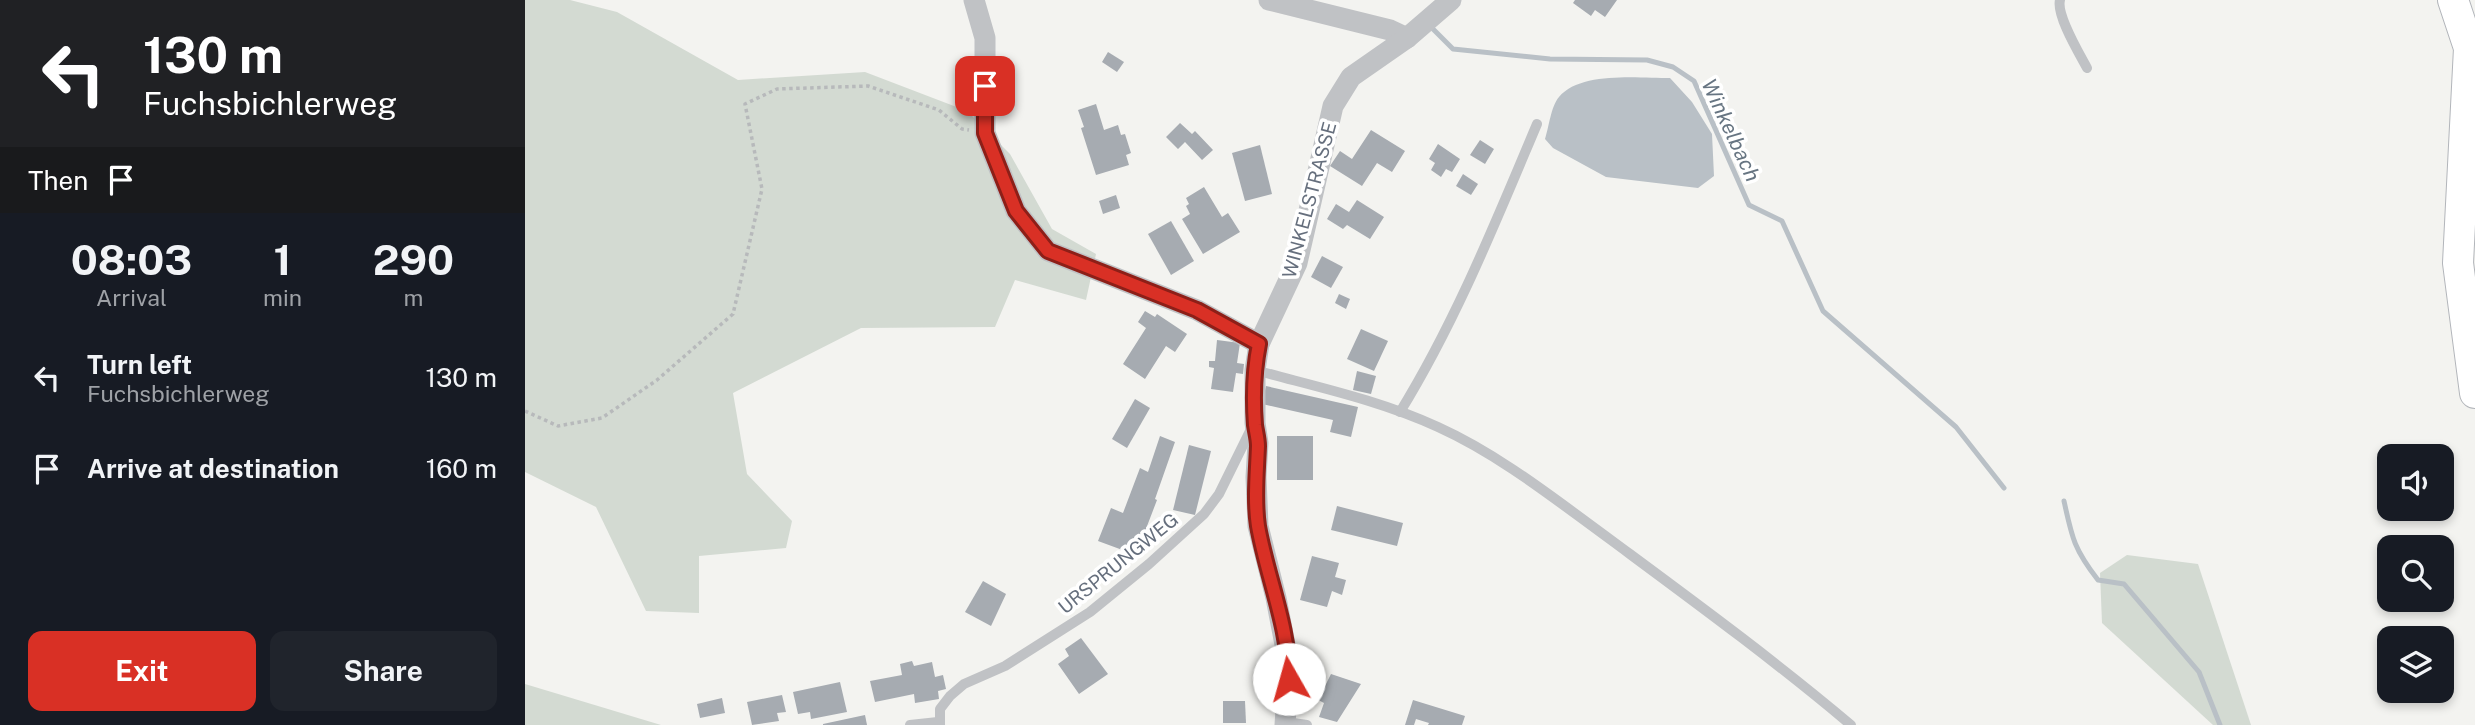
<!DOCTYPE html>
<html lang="en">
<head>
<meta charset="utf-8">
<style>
  :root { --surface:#171b24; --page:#20242c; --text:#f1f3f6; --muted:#9ea1a6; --accent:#d93025 }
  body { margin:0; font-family:"Public Sans",sans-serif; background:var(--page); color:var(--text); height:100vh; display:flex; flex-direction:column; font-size:26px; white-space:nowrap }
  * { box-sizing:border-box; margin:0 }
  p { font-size:23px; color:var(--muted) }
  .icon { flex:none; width:38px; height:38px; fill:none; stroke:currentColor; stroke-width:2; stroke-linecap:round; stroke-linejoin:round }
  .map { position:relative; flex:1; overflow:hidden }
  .sheet { display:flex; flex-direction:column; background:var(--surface); width:525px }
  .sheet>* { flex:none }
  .top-card { background:#202124; color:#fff; overflow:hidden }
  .buttons { position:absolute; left:1852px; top:444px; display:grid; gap:14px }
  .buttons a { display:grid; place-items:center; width:77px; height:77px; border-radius:14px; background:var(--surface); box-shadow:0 4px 10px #0003; font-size:35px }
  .pin { position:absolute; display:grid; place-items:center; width:60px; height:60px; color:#fff; margin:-30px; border-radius:14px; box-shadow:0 4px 10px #0006 }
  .me { position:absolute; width:77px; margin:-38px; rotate:353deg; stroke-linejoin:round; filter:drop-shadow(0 0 5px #0008) }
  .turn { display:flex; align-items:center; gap:24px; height:147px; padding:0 28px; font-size:32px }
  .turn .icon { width:91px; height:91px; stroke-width:2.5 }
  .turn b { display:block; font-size:49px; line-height:60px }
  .then { display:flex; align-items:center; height:66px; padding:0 28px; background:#0003; gap:14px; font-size:26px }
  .eta { display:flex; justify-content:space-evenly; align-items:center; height:119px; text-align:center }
  .eta b { font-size:42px; font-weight:700; line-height:49px }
  .button { display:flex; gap:14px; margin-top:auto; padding:14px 28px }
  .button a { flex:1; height:80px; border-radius:14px; background:var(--accent); color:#fff; font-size:28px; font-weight:700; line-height:80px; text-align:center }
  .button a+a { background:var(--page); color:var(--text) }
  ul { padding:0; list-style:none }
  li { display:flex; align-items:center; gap:21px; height:91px; padding:0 28px }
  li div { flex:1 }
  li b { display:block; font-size:26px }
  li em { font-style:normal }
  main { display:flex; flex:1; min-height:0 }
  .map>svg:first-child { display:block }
  .green { fill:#d3dad2 }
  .water { fill:#b9c0c6 }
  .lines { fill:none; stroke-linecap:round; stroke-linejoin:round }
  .stream { stroke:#b9c0c6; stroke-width:5 }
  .building { fill:#a6abb1 }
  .secondary-casing { stroke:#b2b5ba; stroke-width:32 }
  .path { stroke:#b7b9bb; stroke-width:3.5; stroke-dasharray:3.5 3.5; stroke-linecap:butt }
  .lane { stroke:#c0c2c5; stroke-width:10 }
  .street { stroke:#c0c2c5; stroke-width:21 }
  .secondary { stroke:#fff; stroke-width:30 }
  .route-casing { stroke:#8d1f18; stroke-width:18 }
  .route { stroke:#d93025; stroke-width:12 }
  .labels { text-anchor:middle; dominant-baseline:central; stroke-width:7; stroke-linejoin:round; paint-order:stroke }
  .street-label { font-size:19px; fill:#666f7d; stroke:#fff }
  .water-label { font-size:21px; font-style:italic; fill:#677582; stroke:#fff }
</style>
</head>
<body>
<main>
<section class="sheet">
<div class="top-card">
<div class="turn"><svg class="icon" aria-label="left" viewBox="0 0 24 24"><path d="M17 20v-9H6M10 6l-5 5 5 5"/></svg><div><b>130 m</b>Fuchsbichlerweg</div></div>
<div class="then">Then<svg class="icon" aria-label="arrive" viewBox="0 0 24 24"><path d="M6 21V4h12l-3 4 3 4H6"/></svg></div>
</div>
<div class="eta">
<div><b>08:03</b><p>Arrival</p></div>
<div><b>1</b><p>min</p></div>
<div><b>290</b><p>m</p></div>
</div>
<ul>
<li><svg class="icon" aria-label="left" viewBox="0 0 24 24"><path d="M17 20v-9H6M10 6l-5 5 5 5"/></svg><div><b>Turn left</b><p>Fuchsbichlerweg</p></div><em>130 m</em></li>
<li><svg class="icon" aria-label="arrive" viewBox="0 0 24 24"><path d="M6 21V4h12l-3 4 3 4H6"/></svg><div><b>Arrive at destination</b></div><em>160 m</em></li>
</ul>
<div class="button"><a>Exit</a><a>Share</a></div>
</section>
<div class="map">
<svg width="1950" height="725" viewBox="0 0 1950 725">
  <rect width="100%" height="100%" fill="#f3f3f0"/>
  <!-- green -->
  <g class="green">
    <path d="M0,0H45L92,12L213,80L340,72L442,111L485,154L527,229L571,254L561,300L490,280L470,327L336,328L208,393L222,474L267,521L261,548L174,556V613L121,611L71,507L0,472Z"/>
    <path d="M1602,555L1673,564L1726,725H1688L1577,623L1575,573Z"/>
    <path d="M0,684L136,725H0Z"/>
  </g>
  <!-- water -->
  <path class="water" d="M1145,78L1167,102L1187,134L1189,176L1173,188L1081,177L1028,148L1020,139C1024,127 1026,106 1034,97C1055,71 1114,78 1145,78Z"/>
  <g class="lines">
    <!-- stream -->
    <g class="stream">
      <path d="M904,25L928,49L1025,59L1122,60L1148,67L1169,81L1224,205L1257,221L1298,311L1431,427L1479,488"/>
      <path d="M1539,501C1547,538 1549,549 1573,580L1599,584L1674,672L1695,725"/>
    </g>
  </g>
  <!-- building -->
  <g class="building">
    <path d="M1050,0H1092L1080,17L1070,10L1066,16L1048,3Z"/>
    <path d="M583,52L599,62L592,72L577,62Z"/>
    <path d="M571,104L579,130L593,125L596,135L600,134L606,153L601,155L604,165L571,175L556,128L559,127L553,110Z"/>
    <path d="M655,123L667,134L670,131L688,150L677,160L660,142L653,149L641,137Z"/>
    <path d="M846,130L880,151L867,172L852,163L837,186L805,166L815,151L827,159Z"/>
    <path d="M955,140L969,149L960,164L945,155Z"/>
    <path d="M913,144L935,159L927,172L921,169L916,177L906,170L910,163L904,159Z"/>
    <path d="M735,145L747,194L720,201L707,153Z"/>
    <path d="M938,174L953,184L946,195L931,186Z"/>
    <path d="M679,187L697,217L703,213L715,232L678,254L657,219L665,214L661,206L664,204L661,198Z"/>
    <path d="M591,195L595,208L578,214L574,201Z"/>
    <path d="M832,200L859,217L845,239L822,225L818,229L802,219L811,204L824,212Z"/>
    <path d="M646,221L669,261L646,275L623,234Z"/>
    <path d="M797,256L818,267L806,288L786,277Z"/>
    <path d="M814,294L825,299L821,309L810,303Z"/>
    <path d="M620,311L630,317L632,314L662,334L650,352L641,346L620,379L598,364L621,328L613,322Z"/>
    <path d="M836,329L863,341L849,371L822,359Z"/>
    <path d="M692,340L715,343L712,363L719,364L718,374L711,373L708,392L686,389L689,368L684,367V361H690Z"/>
    <path d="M832,371L851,376L846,394L828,390Z"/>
    <path d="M741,386L833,407L826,437L805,432L808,420L737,404Z"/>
    <path d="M610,399L625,408L602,448L587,439Z"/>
    <path d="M635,436L650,442L630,499L632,500L611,555L573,541L586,508L598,513L615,468L623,472Z"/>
    <rect x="752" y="436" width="36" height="44"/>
    <path d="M664,445L686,451L670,515L648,510Z"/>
    <path d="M812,506L878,523L872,546L806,530Z"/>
    <path d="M787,556L814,563L810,577L821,580L817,595L807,591L802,607L775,600Z"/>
    <path d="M458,581L481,594L466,626L440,612Z"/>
    <path d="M556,638L583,674L554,694L533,664L544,656L540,649Z"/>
    <path d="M387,661L389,666L407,662L410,677L418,675L421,689L413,691L414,699L390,703L389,694L350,702L345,681L377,675L375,664Z"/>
    <path d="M806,674L836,684L812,722L794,717L799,703L784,695L789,681L800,686Z"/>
    <path d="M315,682L322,712L286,719L285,712L273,714L268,692Z"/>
    <path d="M257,695L261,712L252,713L254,721L227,725L222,702Z"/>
    <path d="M197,698L200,713L175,718L172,704Z"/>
    <path d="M888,700L940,716L937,725H903L904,723L891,719L889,725H880Z"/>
    <path d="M698,701H720L721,723H698Z"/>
    <path d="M340,715L342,725H298V724Z"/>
  </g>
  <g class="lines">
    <!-- secondary casing -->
    <g class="secondary-casing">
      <path id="secondary" d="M1928,0L1944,48L1933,263L1950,393"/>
    </g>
    <!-- path -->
    <path class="path" d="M0,411L33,426L77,418L132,380L208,314L237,189L220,104L252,89L343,86L414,110L437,129L444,130"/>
    <!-- lane -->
    <g class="lane">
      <path d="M1535,0C1531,15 1554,53 1562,68"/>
      <path d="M730,370C792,387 854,400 913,427C975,455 1031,500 1086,540C1167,600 1249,660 1326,725"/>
      <path d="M875,412C931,321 971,221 1012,124"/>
      <path d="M761,722L782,725"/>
      <path d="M385,725L413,722"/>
      <path d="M415,725V709L425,696L439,684L480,666L565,612L624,564L679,514L694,494L728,425"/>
    </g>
    <!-- street -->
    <g class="street">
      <path d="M449,0L460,38V133L491,211L523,251L672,310L734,344"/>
      <path d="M744,0L865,30L882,38"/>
      <path d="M760,725L764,665L751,598L733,526L731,477L733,443L730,423V370L734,344L772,263L808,106L826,77L882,38L926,0"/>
    </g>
    <!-- secondary -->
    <use href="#secondary" class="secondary"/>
  </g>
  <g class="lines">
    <!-- route casing -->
    <g class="route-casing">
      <path id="route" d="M460,86V133L491,211L523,251L672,310L734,344C729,369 728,399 730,425C731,432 733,439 733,446C732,473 729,500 733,526C742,577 764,627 764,679"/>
    </g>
    <!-- route -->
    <use href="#route" class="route"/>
  </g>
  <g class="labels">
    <!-- street labels -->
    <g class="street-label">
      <text transform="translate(784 200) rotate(-75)">WINKELSTRASSE</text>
      <text transform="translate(593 563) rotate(-39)">URSPRUNGWEG</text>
    </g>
    <!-- water labels -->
    <g class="water-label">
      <text transform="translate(1206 130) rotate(65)">Winkelbach</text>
    </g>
  </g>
</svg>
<div class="buttons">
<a><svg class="icon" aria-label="sound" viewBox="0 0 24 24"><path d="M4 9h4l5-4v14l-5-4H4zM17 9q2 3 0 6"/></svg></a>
<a><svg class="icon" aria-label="search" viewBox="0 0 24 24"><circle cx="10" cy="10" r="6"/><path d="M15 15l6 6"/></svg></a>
<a><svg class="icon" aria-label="layers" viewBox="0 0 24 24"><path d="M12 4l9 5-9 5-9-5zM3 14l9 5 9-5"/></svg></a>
</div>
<div class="pin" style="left:460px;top:86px;background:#d93025"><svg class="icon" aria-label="arrive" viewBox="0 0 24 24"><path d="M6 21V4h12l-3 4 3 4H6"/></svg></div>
<svg class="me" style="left:764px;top:679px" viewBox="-20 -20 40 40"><circle r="19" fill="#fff"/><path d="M0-13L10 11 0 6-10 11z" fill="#d93025"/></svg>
</div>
</main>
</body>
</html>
